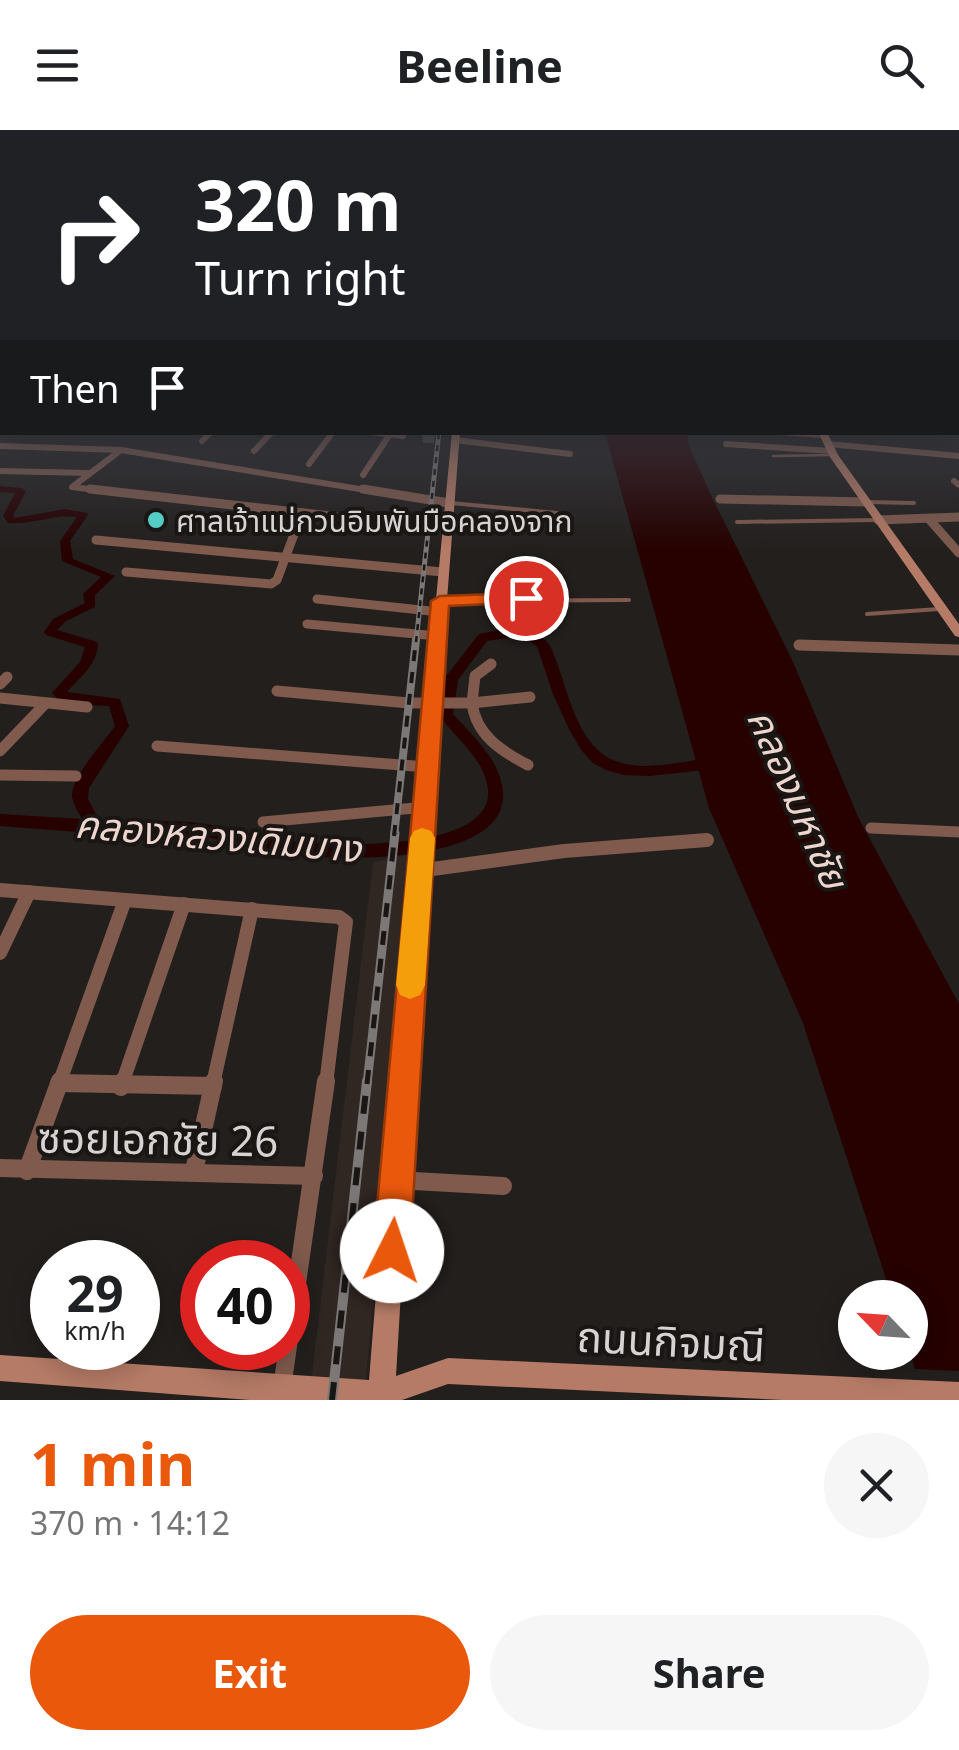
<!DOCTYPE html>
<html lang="en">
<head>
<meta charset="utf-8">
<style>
  :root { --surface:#fff; --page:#f6f6f6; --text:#202124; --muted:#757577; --accent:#ea580c }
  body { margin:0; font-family:"Noto Sans","Noto Sans Thai",sans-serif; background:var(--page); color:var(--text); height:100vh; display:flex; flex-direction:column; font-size:38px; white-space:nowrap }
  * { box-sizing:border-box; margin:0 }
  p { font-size:32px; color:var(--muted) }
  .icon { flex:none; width:55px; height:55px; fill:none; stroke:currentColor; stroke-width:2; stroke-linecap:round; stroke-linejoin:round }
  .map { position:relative; height:1270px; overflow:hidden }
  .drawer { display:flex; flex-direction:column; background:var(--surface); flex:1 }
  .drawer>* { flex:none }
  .banner { position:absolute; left:0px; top:0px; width:960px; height:305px; box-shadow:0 5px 25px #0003; background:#202124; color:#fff; overflow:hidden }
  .needle { width:65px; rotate:295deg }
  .buttons { position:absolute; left:838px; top:1150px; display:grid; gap:20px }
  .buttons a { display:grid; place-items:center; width:90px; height:90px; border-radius:50%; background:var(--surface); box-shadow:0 5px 25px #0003; font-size:50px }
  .speed { position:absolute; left:30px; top:1110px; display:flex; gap:20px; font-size:50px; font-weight:700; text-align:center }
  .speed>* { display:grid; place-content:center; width:130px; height:130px; border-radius:50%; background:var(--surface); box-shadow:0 5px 25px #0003; line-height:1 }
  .speed small { font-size:25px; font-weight:400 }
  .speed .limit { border:15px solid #d22; background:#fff; color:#111 }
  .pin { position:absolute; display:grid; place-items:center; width:85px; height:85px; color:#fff; margin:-42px; border:5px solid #fff; border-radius:50%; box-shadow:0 2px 10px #0007 }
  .me { position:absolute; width:110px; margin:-55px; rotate:4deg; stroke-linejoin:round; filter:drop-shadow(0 0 8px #0008) }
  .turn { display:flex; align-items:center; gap:35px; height:210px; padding:0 30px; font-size:45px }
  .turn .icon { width:130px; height:130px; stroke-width:2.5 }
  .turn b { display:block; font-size:70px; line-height:85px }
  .then { display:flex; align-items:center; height:95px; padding:0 30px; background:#0003; gap:20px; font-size:38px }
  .round { display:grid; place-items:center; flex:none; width:105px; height:105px; border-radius:52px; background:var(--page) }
  .overview { display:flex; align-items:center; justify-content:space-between; height:170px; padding:0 30px }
  h1 { font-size:60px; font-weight:700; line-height:75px; color:var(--accent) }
  .button { display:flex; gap:20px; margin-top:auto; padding:20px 30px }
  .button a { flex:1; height:115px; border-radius:60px; background:var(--accent); color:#fff; font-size:40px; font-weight:700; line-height:115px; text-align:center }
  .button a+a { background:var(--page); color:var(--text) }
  header { display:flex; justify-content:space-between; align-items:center; height:130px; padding:0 30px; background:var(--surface); font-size:45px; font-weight:700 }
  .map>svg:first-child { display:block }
  .built { fill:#302622 }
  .water { fill:#260100 }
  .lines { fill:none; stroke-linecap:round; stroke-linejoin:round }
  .canal { fill:#260100; fill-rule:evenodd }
  .lane-far1 { stroke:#7f5a4d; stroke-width:2.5 }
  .lane { stroke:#7f5a4d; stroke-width:4 }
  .street-far4 { stroke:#7f5a4d; stroke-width:6 }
  .street-far3 { stroke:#7f5a4d; stroke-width:9 }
  .street-far2 { stroke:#7f5a4d; stroke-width:11 }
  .street-far1 { stroke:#7f5a4d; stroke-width:14 }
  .street { stroke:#7f5a4d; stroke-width:18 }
  .secondary { fill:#b57b66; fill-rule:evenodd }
  .rail-far3-casing { stroke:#7c7877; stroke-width:5 }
  .rail-far2-casing { stroke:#7c7877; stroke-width:8 }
  .rail-far1-casing { stroke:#7c7877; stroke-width:9 }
  .rail-casing { stroke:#7c7877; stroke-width:10 }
  .rail-far3 { stroke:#191614; stroke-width:2.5; stroke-dasharray:6; stroke-linecap:butt }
  .rail-far2 { stroke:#191614; stroke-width:4; stroke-dasharray:11; stroke-linecap:butt }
  .rail-far1 { stroke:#191614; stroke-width:5; stroke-dasharray:14; stroke-linecap:butt }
  .rail { stroke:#191614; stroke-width:6; stroke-dasharray:18; stroke-linecap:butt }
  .wall { fill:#4f4b49 }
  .route { fill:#ea580c; stroke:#983908; stroke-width:2.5 }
  .slow { fill:#f59e0b }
  .poi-dot { fill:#54cdc7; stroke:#191614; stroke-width:4 }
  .labels { text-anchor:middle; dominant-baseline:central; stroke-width:8; stroke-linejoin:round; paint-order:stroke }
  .far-poi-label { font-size:30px; fill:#d6d3d3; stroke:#191614; text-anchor:start }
  .water-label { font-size:38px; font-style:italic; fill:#eed6ce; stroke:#191614 }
  .near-street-label { font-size:42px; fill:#d6d3d3; stroke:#191614 }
</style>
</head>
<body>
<header><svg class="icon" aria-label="menu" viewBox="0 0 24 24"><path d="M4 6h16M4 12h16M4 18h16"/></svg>Beeline<svg class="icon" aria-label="search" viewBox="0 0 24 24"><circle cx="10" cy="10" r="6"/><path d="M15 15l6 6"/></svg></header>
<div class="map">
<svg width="959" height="1270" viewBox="0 0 959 1270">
  <rect width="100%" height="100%" fill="#231f1d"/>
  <!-- built -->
  <path class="built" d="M416,723L364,1270H309L373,732Z"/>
  <!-- water -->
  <path class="water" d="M605,303H687L689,316L709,361L793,532L859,689L959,874V1241L915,1239L910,1222V1168L892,1167L803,893L709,678Z"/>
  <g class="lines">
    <!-- canal -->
    <path class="canal" d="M0,356L21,358L26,361L13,386L15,388L65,379L87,383L88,385L70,411L73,429L115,446L95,465V477L66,491L57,500L97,512L98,515C96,536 80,547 67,562L120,569L129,596L89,658L88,669L99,690C132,692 166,689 199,693C229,697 258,707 289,711C329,716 492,723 488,661C486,630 456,609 439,585L444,549L479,504C491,502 512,496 525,499C533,500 546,509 550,516C567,550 573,612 613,630C642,643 684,631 714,627L721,633L714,639L649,646L623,645L606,640L593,633L582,621L570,601L553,564L537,516L521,506L487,511L458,550L453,584C471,604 494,624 501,651C525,735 342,731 294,725C261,722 230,710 197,706C175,703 152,706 129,705C86,703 43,699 0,696V684L82,689C78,682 73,674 72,666C72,646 104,612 115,596L109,576L66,574L61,572L52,563L80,532L85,517L46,505L44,502L53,489L85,473L83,464L101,447L62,431L60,411L77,387C53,384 32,395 8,393L3,386L15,363L0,362Z"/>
    <!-- lane-far1 -->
    <g class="lane-far1">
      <path d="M759,302L824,307"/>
      <path d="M773,326L833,325"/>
    </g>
    <!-- lane -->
    <g class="lane">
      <path d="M867,372L914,373"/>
      <path d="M451,373L557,383"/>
      <path d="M737,392L878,390"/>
      <path d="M443,471L629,470"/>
      <path d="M867,484L939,479"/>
    </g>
    <!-- street-far4 -->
    <g class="street-far4">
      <path d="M372,302L403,306"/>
      <path d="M455,310L570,324"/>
      <path d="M202,311L211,302"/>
      <path d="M726,314L831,321"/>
      <path d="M828,314L959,326"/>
      <path d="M0,316L121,320L378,362"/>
      <path d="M254,321L272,302"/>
      <path d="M309,334L333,302"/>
      <path d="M0,341L89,343"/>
      <path d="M363,345L390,304"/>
      <path d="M954,351L959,355"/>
      <path d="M112,362L72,357L121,320"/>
    </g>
    <!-- street-far3 -->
    <g class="street-far3">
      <path d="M90,359L447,399"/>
      <path d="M363,359L449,373"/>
      <path d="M720,369L865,372"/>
      <path d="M929,389L959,423"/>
      <path d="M878,390L959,387"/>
      <path d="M96,410L443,442"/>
      <path d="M126,442L271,454L277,450L302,383"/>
      <path d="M317,469L440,482"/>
      <path d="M307,494L438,506"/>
    </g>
    <!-- street-far2 -->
    <g class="street-far2">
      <path d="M799,515L959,520"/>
      <path d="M491,534L475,546L472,573L530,567"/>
      <path d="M0,554L7,547"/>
      <path d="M277,561L409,573H472C476,605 501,621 528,635"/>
      <path d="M0,568L87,577"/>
      <path d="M157,616L427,637"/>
      <path d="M0,621L44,575"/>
      <path d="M0,645L76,646"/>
      <path d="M263,692L426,677"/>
      <path d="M871,698L959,702"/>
    </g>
    <!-- street-far1 -->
    <g class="street-far1">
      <path d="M418,741L564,721L707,710"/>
      <path d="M0,760L339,787L346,792L326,954"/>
      <path d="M0,823L29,762"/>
      <path d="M59,953L90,954"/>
      <path d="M59,954L125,770"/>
      <path d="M122,954L184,774"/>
      <path d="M213,954L252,779"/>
    </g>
    <!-- street -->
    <g class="street">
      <path d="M59,953L213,956"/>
      <path d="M121,957L123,951"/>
      <path d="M0,1038L314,1046"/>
      <path d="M27,1041L60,951"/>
      <path d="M194,1041L214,951"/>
      <path d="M396,1050L503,1056"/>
      <path d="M282,1258L326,951"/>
    </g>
    <!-- secondary -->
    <g class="secondary">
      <path d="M452,302H460L426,741L396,1246L448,1228L959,1252V1270H783L448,1254L402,1270H250L0,1251V1225L369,1250L410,741Z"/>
      <path d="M818,302H827L838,325L959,494V507L955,506L830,327Z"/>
    </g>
    <!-- rail-far3 casing -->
    <g class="rail-far3-casing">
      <path id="rail-far3" d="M416,512L439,302"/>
    </g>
    <!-- rail-far2 casing -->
    <g class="rail-far2-casing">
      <path id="rail-far2" d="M394,706L416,510"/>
    </g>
    <!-- rail-far1 casing -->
    <g class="rail-far1-casing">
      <path id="rail-far1" d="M367,954L395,703"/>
    </g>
    <!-- rail casing -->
    <g class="rail-casing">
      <path id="rail" d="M332,1270L367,951"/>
    </g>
    <!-- rail-far3 -->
    <use href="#rail-far3" class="rail-far3"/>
    <!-- rail-far2 -->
    <use href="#rail-far2" class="rail-far2"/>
    <!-- rail-far1 -->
    <use href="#rail-far1" class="rail-far1"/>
    <!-- rail -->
    <use href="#rail" class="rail"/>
  </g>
  <!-- wall -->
  <path class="wall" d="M422,302H435L434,313H423Z"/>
  <!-- sky -->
  <linearGradient id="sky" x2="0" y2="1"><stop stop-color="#131110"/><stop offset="0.58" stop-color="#3f424c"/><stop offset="1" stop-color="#3f424c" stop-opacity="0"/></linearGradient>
  <rect width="959" height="420" fill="url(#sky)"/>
  <!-- route -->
  <path class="route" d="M526,463L532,464V472L449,476L410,1121L404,1134L392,1139L379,1134L373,1121L431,471L440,466Z"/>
  <!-- slow -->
  <path class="slow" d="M422,698L431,701L435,708L425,855L420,865L410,869L400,865L396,855L410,708L414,701Z"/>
  <!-- markers -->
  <circle class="poi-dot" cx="156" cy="390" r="10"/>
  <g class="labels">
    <!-- far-poi labels -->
    <g class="far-poi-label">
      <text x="176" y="390">ศาลเจ้าแม่กวนอิมพันมือคลองจาก</text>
    </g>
    <!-- water labels -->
    <g class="water-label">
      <text transform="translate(799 668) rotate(66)">คลองมหาชัย</text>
      <text transform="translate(218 705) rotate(5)">คลองหลวงเดิมบาง</text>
    </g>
    <!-- near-street labels -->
    <g class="near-street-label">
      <text transform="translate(158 1008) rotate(1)">ซอยเอกชัย 26</text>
      <text transform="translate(671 1210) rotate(3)">ถนนกิจมณี</text>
    </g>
  </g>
</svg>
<div class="buttons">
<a><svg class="needle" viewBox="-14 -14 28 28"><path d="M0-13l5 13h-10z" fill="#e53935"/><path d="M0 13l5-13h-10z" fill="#757577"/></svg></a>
</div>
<div class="speed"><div>29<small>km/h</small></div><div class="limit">40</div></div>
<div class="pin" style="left:526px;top:468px;background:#d93025"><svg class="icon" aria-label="arrive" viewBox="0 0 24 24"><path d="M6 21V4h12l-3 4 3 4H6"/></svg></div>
<svg class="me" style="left:392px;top:1121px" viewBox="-20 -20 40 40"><circle r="19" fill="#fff"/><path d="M0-13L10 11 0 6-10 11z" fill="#ea580c"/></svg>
<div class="banner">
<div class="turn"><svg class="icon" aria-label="right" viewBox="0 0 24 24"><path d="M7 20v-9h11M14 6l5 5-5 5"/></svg><div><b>320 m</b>Turn right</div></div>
<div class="then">Then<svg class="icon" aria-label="arrive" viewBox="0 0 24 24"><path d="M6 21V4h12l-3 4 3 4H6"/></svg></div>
</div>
</div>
<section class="drawer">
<div class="overview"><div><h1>1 min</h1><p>370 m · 14:12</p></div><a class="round"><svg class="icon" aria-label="close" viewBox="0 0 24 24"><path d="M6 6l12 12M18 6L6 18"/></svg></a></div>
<div class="button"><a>Exit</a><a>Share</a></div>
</section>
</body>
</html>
